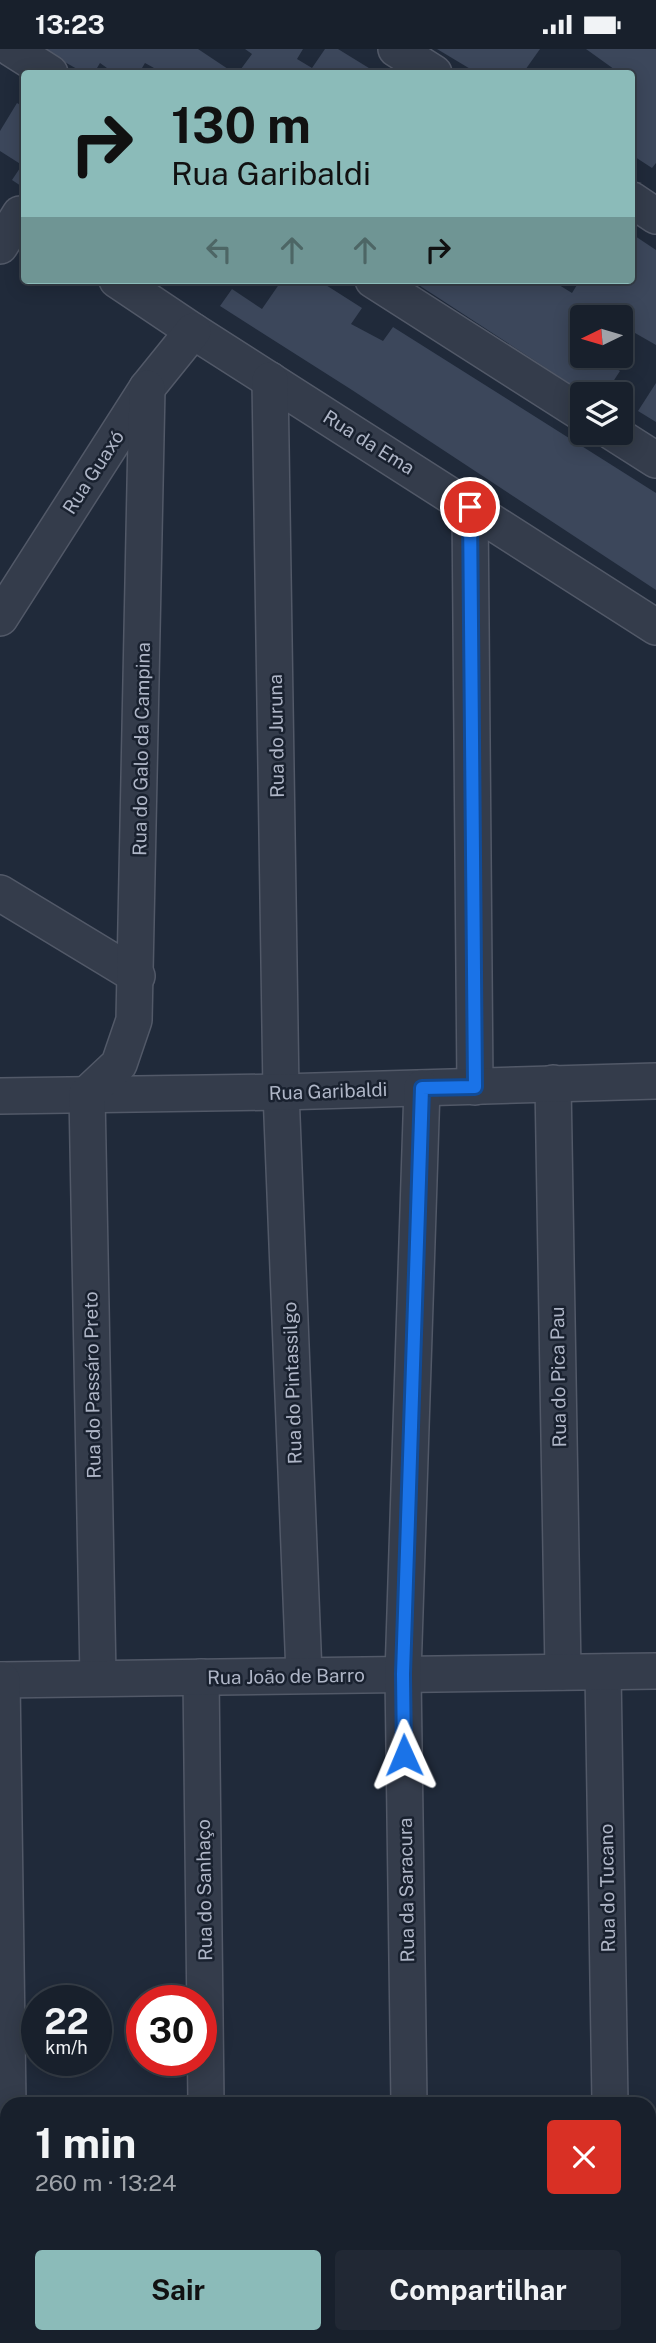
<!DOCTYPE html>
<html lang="pt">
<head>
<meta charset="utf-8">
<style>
  :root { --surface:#18202c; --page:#212834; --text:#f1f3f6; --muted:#9fa3a9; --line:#363e48; --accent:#8bbbb9 }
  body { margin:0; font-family:"Public Sans",sans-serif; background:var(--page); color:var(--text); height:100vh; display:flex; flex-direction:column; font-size:26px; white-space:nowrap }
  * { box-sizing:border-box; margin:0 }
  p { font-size:23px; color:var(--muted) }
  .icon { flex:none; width:38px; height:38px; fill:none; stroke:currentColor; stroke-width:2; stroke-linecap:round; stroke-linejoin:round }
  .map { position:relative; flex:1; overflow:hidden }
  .drawer { position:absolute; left:0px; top:2048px; width:656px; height:247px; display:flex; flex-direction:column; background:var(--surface); border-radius:21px 21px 0 0; box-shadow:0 4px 18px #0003,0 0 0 2px var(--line) }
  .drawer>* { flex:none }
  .banner { position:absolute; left:21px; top:21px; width:614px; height:214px; border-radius:7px; box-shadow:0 4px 18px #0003,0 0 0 2px var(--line); background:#8bbbb9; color:#111; overflow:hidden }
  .needle { width:46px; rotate:265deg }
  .tools { position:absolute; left:570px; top:256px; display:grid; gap:14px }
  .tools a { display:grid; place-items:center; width:63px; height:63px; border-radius:7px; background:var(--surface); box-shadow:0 4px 18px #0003,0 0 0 2px var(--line); font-size:35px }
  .speed { position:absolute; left:21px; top:1936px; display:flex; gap:14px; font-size:35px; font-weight:700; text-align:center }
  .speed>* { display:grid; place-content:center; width:91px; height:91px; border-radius:50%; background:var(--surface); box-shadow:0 4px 18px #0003,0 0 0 2px var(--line); line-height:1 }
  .speed small { font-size:18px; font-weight:400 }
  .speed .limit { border:10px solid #d22; background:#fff; color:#111 }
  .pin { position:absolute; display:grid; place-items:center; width:60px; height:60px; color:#fff; margin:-30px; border:4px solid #fff; border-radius:50%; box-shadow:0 2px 7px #0007 }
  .me { position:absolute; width:77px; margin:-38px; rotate:359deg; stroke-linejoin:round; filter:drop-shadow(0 0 5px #0008) }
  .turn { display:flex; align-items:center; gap:24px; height:147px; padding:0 35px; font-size:32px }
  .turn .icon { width:91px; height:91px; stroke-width:2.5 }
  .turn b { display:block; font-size:49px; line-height:60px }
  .lanes { display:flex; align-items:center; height:66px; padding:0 35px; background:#0003; justify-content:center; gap:35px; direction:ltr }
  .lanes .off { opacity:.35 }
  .round { display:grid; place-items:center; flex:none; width:74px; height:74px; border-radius:7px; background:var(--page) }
  .overview { display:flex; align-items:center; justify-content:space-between; height:119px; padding:0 35px }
  h1 { font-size:42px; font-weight:700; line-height:52px }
  .button { display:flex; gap:14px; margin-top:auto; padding:14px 35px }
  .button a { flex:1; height:80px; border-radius:7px; background:var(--accent); color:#111; font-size:28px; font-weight:700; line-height:80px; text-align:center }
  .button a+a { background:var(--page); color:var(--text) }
  .status { display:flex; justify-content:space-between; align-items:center; height:49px; padding:0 35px; background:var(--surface); direction:ltr }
  .status svg { height:19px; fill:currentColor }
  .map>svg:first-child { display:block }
  .green { fill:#22373b }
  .building { fill:#3c475b }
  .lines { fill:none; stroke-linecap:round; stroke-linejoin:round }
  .minor-casing { stroke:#525968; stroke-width:38 }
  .minor { stroke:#343c4b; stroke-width:35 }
  .route-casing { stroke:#114b97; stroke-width:18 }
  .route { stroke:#1a73e8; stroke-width:12 }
  .labels { text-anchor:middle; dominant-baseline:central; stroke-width:5; stroke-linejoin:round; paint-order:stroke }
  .street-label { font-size:19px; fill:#afb6c7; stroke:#19212f }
</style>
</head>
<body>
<div class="status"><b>13:23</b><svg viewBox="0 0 49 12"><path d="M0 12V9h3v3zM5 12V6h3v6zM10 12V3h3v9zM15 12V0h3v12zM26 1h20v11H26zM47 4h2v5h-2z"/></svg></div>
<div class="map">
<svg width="656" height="2294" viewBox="0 0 656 2294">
  <rect width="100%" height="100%" fill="#202a3a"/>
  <!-- green -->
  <path class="green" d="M0,2202L7,2204V2287H242L284,2294H0Z"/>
  <!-- building -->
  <g class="building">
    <path d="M42,0H198L234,24H163L145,14L139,24H114L100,14L94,24H84Z"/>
    <path d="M245,0H303L297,10L312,19L325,0H338L377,24H238L252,5Z"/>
    <path d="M437,0H540L523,24H477Z"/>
    <path d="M586,0H656V114L652,119L632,106V24H617L618,23Z"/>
    <path d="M17,54L24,58V139L12,131L22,116L0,102V82Z"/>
    <path d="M632,185L656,201V296L621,276V268H583V306H596L620,322L605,345H586L411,231H551L572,244L580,231H632Z"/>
    <path d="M282,231H318L362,259L351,275L383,292L393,278L656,444V541L352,341L220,257L232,240L262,260Z"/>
    <path d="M656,334V373L638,362Z"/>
  </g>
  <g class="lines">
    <!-- minor casing -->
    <g class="minor-casing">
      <g id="minor">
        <path d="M12,0L50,24"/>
        <path d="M396,0L434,24"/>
        <path d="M632,151L656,167"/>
        <path d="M0,197L20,165"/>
        <path d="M117,231L193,282L656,578"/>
        <path d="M373,231L583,365"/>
        <path d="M270,331L281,1043L304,1625"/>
        <path d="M612,383L656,411"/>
        <path d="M470,458L475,1038"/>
        <path d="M0,569L147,339L193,282"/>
        <path d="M0,844L137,927"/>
        <path d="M553,1034L563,1623"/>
        <path d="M0,1047L281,1043L656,1032"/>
        <path d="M603,1623L610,2054"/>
        <path d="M98,1628L87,1045L119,1015L134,971L147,339"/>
        <path d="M201,1628L206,2054"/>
        <path d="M0,1631L656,1622"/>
        <path d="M2,1631L8,2054"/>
        <path d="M409,2054L403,1625L422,1039"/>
        <path d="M0,2148L7,2150"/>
        <path d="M649,2264L656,2265"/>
        <path d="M401,2294L402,2287"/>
      </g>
    </g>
    <!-- minor -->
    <use href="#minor" class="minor"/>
  </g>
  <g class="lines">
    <!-- route casing -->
    <g class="route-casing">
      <path id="route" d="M404,1706L403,1625L422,1039L475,1038L470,458"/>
    </g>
    <!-- route -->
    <use href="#route" class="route"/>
  </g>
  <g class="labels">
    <!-- street labels -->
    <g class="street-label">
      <text transform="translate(369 393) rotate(32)">Rua da Ema</text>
      <text transform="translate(93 423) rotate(-57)">Rua Guaxó</text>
      <text transform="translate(276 687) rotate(-91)">Rua do Juruna</text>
      <text transform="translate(141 700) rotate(-89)">Rua do Galo da Campina</text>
      <text transform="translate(328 1042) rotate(-2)">Rua Garibaldi</text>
      <text transform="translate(558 1328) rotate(-91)">Rua do Pica Pau</text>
      <text transform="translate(292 1334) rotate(-92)">Rua do Pintassilgo</text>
      <text transform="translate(92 1336) rotate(-91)">Rua do Passáro Preto</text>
      <text transform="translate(286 1627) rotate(-1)">Rua João de Barro</text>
      <text transform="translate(607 1839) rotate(-91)">Rua do Tucano</text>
      <text transform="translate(204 1841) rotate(-91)">Rua do Sanhaço</text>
      <text transform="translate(406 1841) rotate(-91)">Rua da Saracura</text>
    </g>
  </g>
</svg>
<div class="tools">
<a><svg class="needle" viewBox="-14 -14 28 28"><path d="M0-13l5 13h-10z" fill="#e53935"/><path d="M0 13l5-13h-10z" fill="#9fa3a9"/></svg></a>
<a><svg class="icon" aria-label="layers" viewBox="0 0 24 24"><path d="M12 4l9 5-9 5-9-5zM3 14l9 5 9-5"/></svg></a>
</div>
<div class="speed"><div>22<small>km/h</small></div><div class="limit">30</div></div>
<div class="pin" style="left:470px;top:458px;background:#d93025"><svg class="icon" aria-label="arrive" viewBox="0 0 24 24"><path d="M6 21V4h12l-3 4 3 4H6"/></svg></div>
<svg class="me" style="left:404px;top:1706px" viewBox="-20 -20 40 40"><path d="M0-17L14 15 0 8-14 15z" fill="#1a73e8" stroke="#fff" stroke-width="4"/></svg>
<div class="banner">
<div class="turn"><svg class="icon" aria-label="right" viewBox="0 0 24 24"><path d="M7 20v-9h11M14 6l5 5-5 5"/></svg><div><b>130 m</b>Rua Garibaldi</div></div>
<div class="lanes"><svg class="icon off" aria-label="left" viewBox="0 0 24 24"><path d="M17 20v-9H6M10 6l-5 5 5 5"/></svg><svg class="icon off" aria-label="ahead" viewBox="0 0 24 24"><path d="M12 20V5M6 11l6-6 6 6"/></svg><svg class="icon off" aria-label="ahead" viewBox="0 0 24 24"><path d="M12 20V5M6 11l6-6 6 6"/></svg><svg class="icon" aria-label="right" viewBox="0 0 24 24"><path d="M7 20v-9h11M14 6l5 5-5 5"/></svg></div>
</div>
<section class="drawer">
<div class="overview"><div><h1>1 min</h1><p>260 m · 13:24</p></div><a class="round" style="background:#d93025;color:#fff"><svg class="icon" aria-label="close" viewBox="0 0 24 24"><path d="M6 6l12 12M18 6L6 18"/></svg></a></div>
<div class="button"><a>Sair</a><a>Compartilhar</a></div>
</section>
</div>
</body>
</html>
